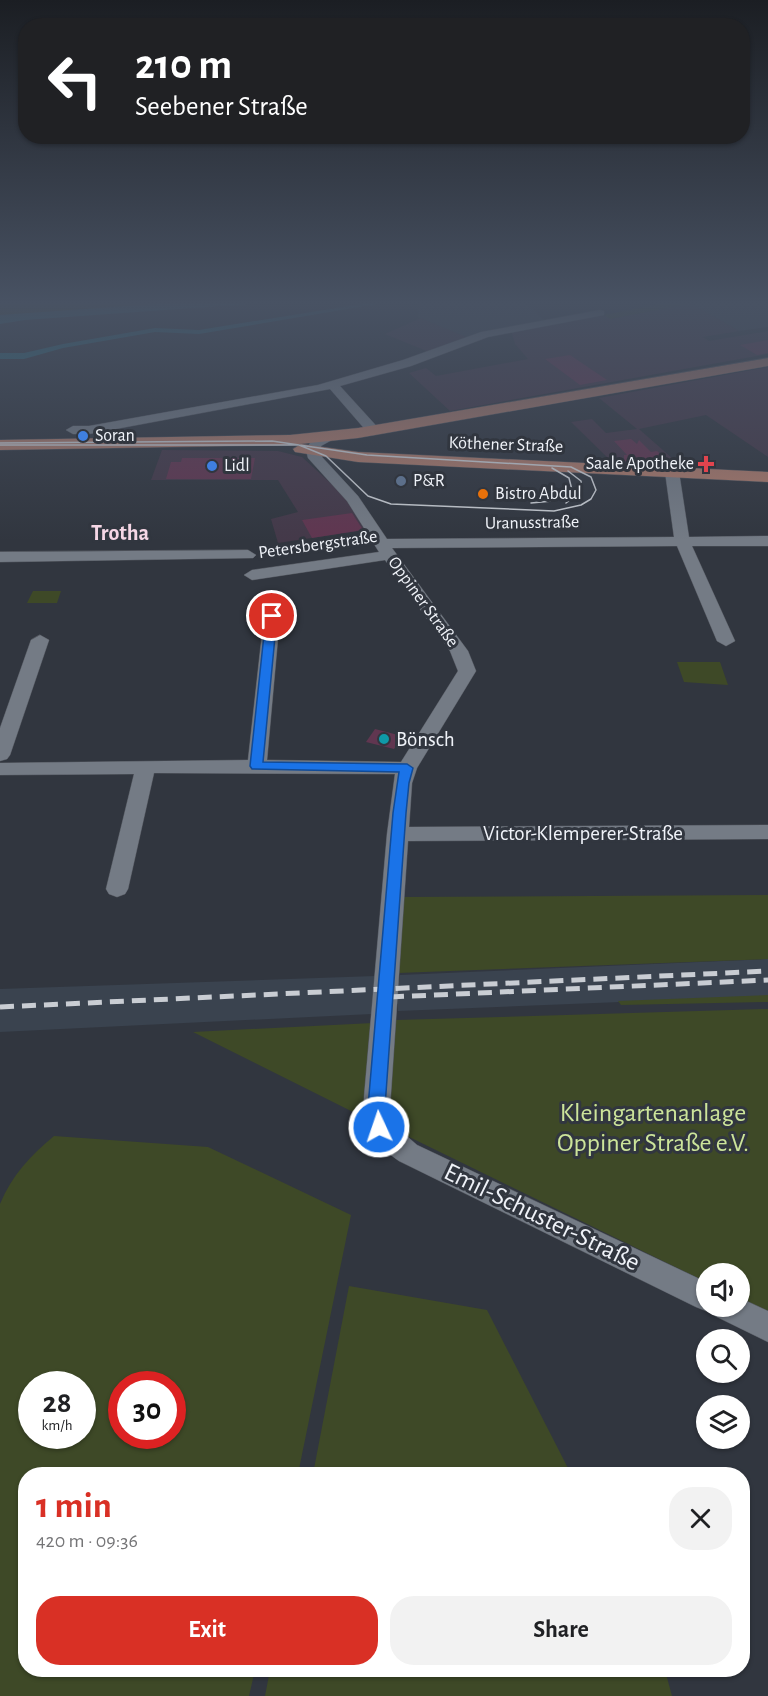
<!DOCTYPE html>
<html lang="en">
<head>
<meta charset="utf-8">
<style>
  :root { --surface:#fff; --page:#f2f2f2; --text:#202124; --muted:#757577; --accent:#d93025 }
  body { margin:0; font-family:"Alegreya Sans",sans-serif; background:var(--page); color:var(--text); height:100vh; display:flex; flex-direction:column; font-size:22px; white-space:nowrap }
  * { box-sizing:border-box; margin:0 }
  p { font-size:20px; color:var(--muted) }
  .icon { flex:none; width:33px; height:33px; fill:none; stroke:currentColor; stroke-width:2; stroke-linecap:round; stroke-linejoin:round }
  .map { position:relative; flex:1; overflow:hidden }
  .panel { position:absolute; left:18px; top:1467px; width:732px; height:210px; display:flex; flex-direction:column; background:var(--surface); border-radius:24px; box-shadow:0 2px 4px #0004 }
  .panel>* { flex:none }
  .guide { position:absolute; left:18px; top:18px; width:732px; height:126px; border-radius:24px; box-shadow:0 2px 4px #0004; background:#202124; color:#fff; overflow:hidden }
  .tools { position:absolute; left:696px; top:1263px; display:grid; gap:12px }
  .tools a { display:grid; place-items:center; width:54px; height:54px; border-radius:50%; background:var(--surface); box-shadow:0 2px 4px #0004; font-size:30px }
  .speed { position:absolute; left:18px; top:1371px; display:flex; gap:12px; font-size:30px; font-weight:700; text-align:center }
  .speed>* { display:grid; place-content:center; width:78px; height:78px; border-radius:50%; background:var(--surface); box-shadow:0 2px 4px #0004; line-height:1 }
  .speed small { font-size:15px; font-weight:400 }
  .speed .limit { border:9px solid #d22; background:#fff; color:#111 }
  .pin { position:absolute; display:grid; place-items:center; width:51px; height:51px; color:#fff; margin:-26px; border:3px solid #fff; border-radius:50%; box-shadow:0 2px 6px #0007 }
  .me { position:absolute; width:66px; margin:-33px; rotate:357deg; stroke-linejoin:round; filter:drop-shadow(0 0 4px #0008) }
  .turn { display:flex; align-items:center; gap:21px; height:126px; padding:0 18px; font-size:27px }
  .turn .icon { width:78px; height:78px; stroke-width:2.5 }
  .turn b { display:block; font-size:42px; line-height:51px }
  .round { display:grid; place-items:center; flex:none; width:63px; height:63px; border-radius:24px; background:var(--page) }
  .head { display:flex; align-items:center; justify-content:space-between; height:102px; padding:0 18px }
  h1 { font-size:36px; font-weight:700; line-height:45px; color:var(--accent) }
  .primary-button { display:flex; gap:12px; margin-top:auto; padding:12px 18px }
  .primary-button a { flex:1; height:69px; border-radius:24px; background:var(--accent); color:#fff; font-size:24px; font-weight:700; line-height:69px; text-align:center }
  .primary-button a+a { background:var(--page); color:var(--text) }
  .map>svg:first-child { display:block }
  .commercial { fill:#443949 }
  .built { fill:#3a434f }
  .green { fill:#3e4927; fill-rule:evenodd }
  .water { fill:#296a7b }
  .lines { fill:none; stroke-linecap:round; stroke-linejoin:round }
  .canal { fill:#296a7b; fill-rule:evenodd }
  .building { fill:#603650 }
  .minor-casing { stroke:#51555d; stroke-width:1 }
  .major-casing { stroke:#51555d; stroke-width:1 }
  .minor { fill:#747b85; fill-rule:evenodd }
  .major { fill:#a9796b; fill-rule:evenodd }
  .tram { stroke:#c9cdd3; stroke-width:1.5 }
  .rail { stroke:#c9cdd3; stroke-width:5; stroke-dasharray:14 8; stroke-linecap:butt }
  .route { fill:#1a73e8; stroke:#114b97; stroke-width:1.5 }
  .shop-dot { fill:#3f7fe0; stroke:#31363f; stroke-width:2 }
  .health-dot { fill:#e0444e; stroke:#31363f; stroke-width:2 }
  .service-dot { fill:#5c6f8a; stroke:#31363f; stroke-width:2 }
  .food-dot { fill:#e8710a; stroke:#31363f; stroke-width:2 }
  .culture-dot { fill:#0f9aa8; stroke:#31363f; stroke-width:2 }
  .labels { text-anchor:middle; dominant-baseline:central; stroke-width:6; stroke-linejoin:round; paint-order:stroke }
  .far-poi-label { font-size:18px; fill:#eff2f8; stroke:#31363f; text-anchor:start }
  .far-street-label { font-size:18px; fill:#eff2f8; stroke:#31363f }
  .poi-label { font-size:21px; fill:#eff2f8; stroke:#31363f; text-anchor:start }
  .street-label { font-size:21px; fill:#eff2f8; stroke:#31363f }
  .far-district-label { font-size:22px; font-weight:bold; fill:#f5d6e5; stroke:#31363f }
  .near-park-label { font-size:26px; fill:#cce49a; stroke:#31363f }
  .near-street-label { font-size:26px; fill:#eff2f8; stroke:#31363f }
</style>
</head>
<body>
<div class="map">
<svg width="768" height="1696" viewBox="0 0 768 1696">
  <rect width="100%" height="100%" fill="#31363f"/>
  <!-- commercial -->
  <g class="commercial">
    <path d="M688,304H693L739,331L703,337L709,341L768,331V354L450,411L409,373L426,368L436,376L528,359L515,344L511,330L604,315L611,319Z"/>
    <path d="M421,318L467,337L429,352L385,334Z"/>
    <path d="M768,367V457L706,415L639,429L681,466L612,462L571,422L592,419L606,433L637,429L599,398Z"/>
    <path d="M162,450L278,451L302,457L349,500L365,530L278,543L271,519L298,512L278,480H151Z"/>
  </g>
  <!-- built -->
  <g class="built">
    <path d="M419,304H527L544,320L471,339L418,317Z"/>
    <path d="M693,304H768V327L739,331Z"/>
    <path d="M768,959V996L398,1011V1004L373,1005L372,1014L0,1032V989L375,976V983L399,982L400,975Z"/>
  </g>
  <!-- green -->
  <g class="green">
    <path d="M0,304H174L0,315Z"/>
    <path d="M660,304H688L610,319L604,315Z"/>
    <path d="M33,591H61L57,603H27Z"/>
    <path d="M677,662H720L728,685L684,682Z"/>
    <path d="M768,895V959L398,973L402,897Z"/>
    <path d="M768,995V1002L621,1005L618,1001Z"/>
    <path d="M768,1009V1312L740,1298V1274H706V1282L397,1131L389,1113L396,1020Z"/>
    <path d="M373,1023L363,1117L193,1032Z"/>
    <path d="M54,1136L208,1147L351,1215L298,1474H26V1670H255L249,1696H0V1204C12,1175 30,1156 54,1136ZM32,1384H82V1436H32ZM122,1384H172V1436H122Z"/>
    <path d="M349,1286L487,1310L571,1474H313Z"/>
    <path d="M270,1670H665L672,1696H265Z"/>
  </g>
  <!-- water -->
  <path class="water" d="M155,304H249L25,320L0,324V315Z"/>
  <g class="lines">
    <!-- canal -->
    <path class="canal" d="M361,304H377L199,334L155,332L63,348L24,359H0V353H24L63,344L155,328L199,330Z"/>
  </g>
  <!-- building -->
  <g class="building">
    <path d="M768,340V353L757,355L740,345Z"/>
    <path d="M570,355L607,380L580,385L545,359Z"/>
    <path d="M631,439L637,444L639,440L651,452L657,451L672,464L624,461V455H627L614,441Z"/>
    <path d="M182,458H255L251,479H166L171,462H181Z"/>
    <path d="M352,513L363,530L312,538L302,520Z"/>
    <path d="M375,729L402,736L394,749L366,742Z"/>
  </g>
  <g class="lines">
    <!-- minor casing -->
    <g class="minor-casing">
      <g id="minor">
        <path d="M600,310L604,311V315L488,337L411,366L340,386L381,431L374,435L369,434L330,389L89,434H73L66,430L73,426H89L318,385L403,360L481,332Z"/>
        <path d="M332,432L339,436L321,446L322,457L358,496L387,539L674,537L665,472L672,468L679,472L689,537L768,536V546H692L735,641L726,646L717,641L677,546L392,548L468,651L476,671L417,768L412,783L409,827L768,825V839L408,841L390,1108L393,1124L417,1145L706,1282V1306H740V1298L768,1311V1342L715,1316L711,1309L706,1311L696,1307L399,1161C375,1144 363,1127 364,1097L387,834L395,774L154,773L128,889L125,894L117,897L109,894L106,889L134,774L0,775V763L248,760L264,616L272,611L280,616L267,760L401,762L458,671L450,651L385,560L252,580L244,575L252,570L379,552L347,501L308,458L306,450L311,441Z"/>
        <path d="M248,550L256,555L253,558L0,562V552Z"/>
        <path d="M40,635L49,640L10,755L7,759L0,761V728L31,640Z"/>
      </g>
    </g>
    <!-- major casing -->
    <g class="major-casing">
      <g id="major">
        <path d="M768,358V366L358,438L290,445L0,450V440L290,435L358,428Z"/>
        <path d="M301,444L358,452L768,472V482L358,462L295,452L293,449Z"/>
      </g>
    </g>
    <!-- minor -->
    <use href="#minor" class="minor"/>
    <!-- major -->
    <use href="#major" class="major"/>
    <!-- tram -->
    <g class="tram">
      <path d="M0,443L272,441L367,455L571,467L591,477L596,490L591,499L581,505L554,511L391,504L368,496L326,456L299,445H0"/>
      <path d="M531,503L552,501L572,490L569,478L552,468"/>
      <path d="M566,503L582,491L581,481L568,471"/>
    </g>
    <!-- rail -->
    <g class="rail">
      <path d="M390,997L768,980"/>
      <path d="M0,1007L768,971"/>
    </g>
  </g>
  <!-- sky -->
  <linearGradient id="sky" x2="0" y2="1"><stop stop-color="#1b1e23"/><stop offset="0.56" stop-color="#485263"/><stop offset="1" stop-color="#485263" stop-opacity="0"/></linearGradient>
  <rect width="768" height="541" fill="url(#sky)"/>
  <!-- route -->
  <path class="route" d="M272,613L277,616L263,762L407,764L413,768L409,783L406,813L385,1107L387,1127L385,1132L379,1134L373,1132L368,1107L393,813L399,772L252,769L250,766L266,616Z"/>
  <!-- markers -->
  <g class="shop-dot">
    <circle cx="83" cy="436" r="6"/>
    <circle cx="212" cy="466" r="6"/>
  </g>
  <path class="health-dot" d="M703 455h6v6h6v6h-6v6h-6v-6h-6v-6h6z"/>
  <circle class="service-dot" cx="401" cy="481" r="6"/>
  <circle class="food-dot" cx="483" cy="494" r="6"/>
  <circle class="culture-dot" cx="384" cy="739" r="6"/>
  <g class="labels">
    <!-- far-poi labels -->
    <g class="far-poi-label">
      <text x="95" y="436">Soran</text>
      <text x="694" y="464" text-anchor="end">Saale Apotheke</text>
      <text x="224" y="466">Lidl</text>
      <text x="413" y="481">P&amp;R</text>
      <text x="495" y="494">Bistro Abdul</text>
    </g>
    <!-- far-street labels -->
    <g class="far-street-label">
      <text transform="translate(506 445) rotate(2)">Köthener Straße</text>
      <text transform="translate(532 523) rotate(-1)">Uranusstraße</text>
      <text transform="translate(318 545) rotate(-8)">Petersbergstraße</text>
      <text transform="translate(423 602) rotate(54)">Oppiner Straße</text>
    </g>
    <!-- poi labels -->
    <g class="poi-label">
      <text x="396" y="739">Bönsch</text>
    </g>
    <!-- street labels -->
    <g class="street-label">
      <text x="583" y="833">Victor-Klemperer-Straße</text>
    </g>
    <!-- far-district labels -->
    <g class="far-district-label">
      <text x="120" y="533">Trotha</text>
    </g>
    <!-- near-park labels -->
    <g class="near-park-label">
      <text x="653" y="1113">Kleingartenanlage<tspan x="653" dy="30">Oppiner Straße e.V.</tspan></text>
    </g>
    <!-- near-street labels -->
    <g class="near-street-label">
      <text transform="translate(542 1217) rotate(26)">Emil-Schuster-Straße</text>
    </g>
  </g>
</svg>
<div class="tools">
<a><svg class="icon" aria-label="sound" viewBox="0 0 24 24"><path d="M4 9h4l5-4v14l-5-4H4zM17 9q2 3 0 6"/></svg></a>
<a><svg class="icon" aria-label="search" viewBox="0 0 24 24"><circle cx="10" cy="10" r="6"/><path d="M15 15l6 6"/></svg></a>
<a><svg class="icon" aria-label="layers" viewBox="0 0 24 24"><path d="M12 4l9 5-9 5-9-5zM3 14l9 5 9-5"/></svg></a>
</div>
<div class="speed"><div>28<small>km/h</small></div><div class="limit">30</div></div>
<div class="pin" style="left:272px;top:616px;background:#d93025"><svg class="icon" aria-label="arrive" viewBox="0 0 24 24"><path d="M6 21V4h12l-3 4 3 4H6"/></svg></div>
<svg class="me" style="left:379px;top:1127px" viewBox="-20 -20 40 40"><circle r="17" fill="#1a73e8" stroke="#fff" stroke-width="3"/><path d="M0-11L8 9 0 5-8 9z" fill="#fff"/></svg>
<div class="guide">
<div class="turn"><svg class="icon" aria-label="left" viewBox="0 0 24 24"><path d="M17 20v-9H6M10 6l-5 5 5 5"/></svg><div><b>210 m</b>Seebener Straße</div></div>
</div>
<section class="panel">
<div class="head"><div><h1>1 min</h1><p>420 m · 09:36</p></div><a class="round"><svg class="icon" aria-label="close" viewBox="0 0 24 24"><path d="M6 6l12 12M18 6L6 18"/></svg></a></div>
<div class="primary-button"><a>Exit</a><a>Share</a></div>
</section>
</div>
</body>
</html>
